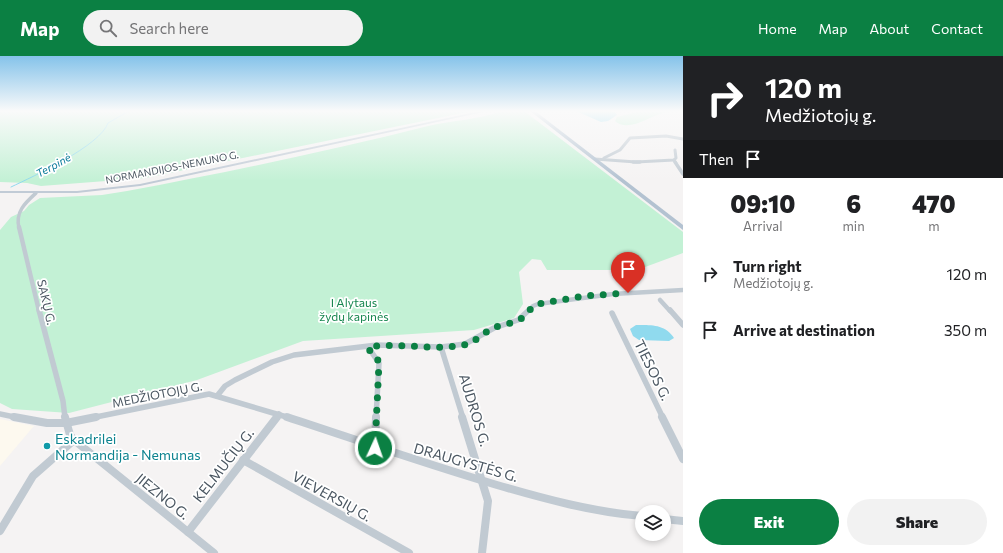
<!DOCTYPE html>
<html lang="en">
<head>
<meta charset="utf-8">
<style>
  :root { --surface:#fff; --page:#f2f2f2; --text:#202124; --muted:#757577; --accent:#0b8043 }
  body { margin:0; font-family:Commissioner,sans-serif; background:var(--page); color:var(--text); height:100vh; display:flex; flex-direction:column; font-size:15px; white-space:nowrap }
  * { box-sizing:border-box; margin:0 }
  p { font-size:13px; color:var(--muted) }
  .icon { flex:none; width:22px; height:22px; fill:none; stroke:currentColor; stroke-width:2; stroke-linecap:round; stroke-linejoin:round }
  .map { position:relative; flex:1; overflow:hidden }
  .sheet { display:flex; flex-direction:column; background:var(--surface); width:320px }
  .sheet>* { flex:none }
  .banner { background:#202124; color:#fff; overflow:hidden }
  .controls { position:absolute; left:635px; top:449px; display:grid; gap:8px }
  .controls a { display:grid; place-items:center; width:36px; height:36px; border-radius:50%; background:var(--surface); box-shadow:0 2px 6px #0003; font-size:20px }
  .pin { position:absolute; display:grid; place-items:center; width:34px; height:34px; color:#fff; margin:-41px -17px; border-radius:50% 50% 50% 0; rotate:-45deg; box-shadow:0 0 4px #0007 }
  .pin .icon { rotate:45deg }
  .me { position:absolute; width:44px; margin:-22px; rotate:3deg; stroke-linejoin:round; filter:drop-shadow(0 0 3px #0008) }
  .turn { display:flex; align-items:center; gap:14px; height:84px; padding:0 16px; font-size:18px }
  .turn .icon { width:52px; height:52px; stroke-width:2.5 }
  .turn b { display:block; font-size:28px; line-height:34px }
  .then { display:flex; align-items:center; height:38px; padding:0 16px; background:#0003; gap:8px; font-size:15px }
  .eta { display:flex; justify-content:space-evenly; align-items:center; height:68px; text-align:center }
  .eta b { font-size:24px; font-weight:800; line-height:28px }
  .primary-button { display:flex; gap:8px; margin-top:auto; padding:8px 16px }
  .primary-button a { flex:1; height:46px; border-radius:24px; background:var(--accent); color:#fff; font-size:16px; font-weight:800; line-height:46px; text-align:center }
  .primary-button a+a { background:var(--page); color:var(--text) }
  ul { padding:0; list-style:none }
  li { display:flex; align-items:center; gap:12px; height:56px; padding:0 16px }
  li div { flex:1 }
  li b { display:block; font-size:15px }
  li em { font-style:normal }
  header { display:flex; align-items:center; gap:24px; box-sizing:border-box; height:56px; padding:0 20px; background:var(--accent); color:#fff }
  header strong { font-size:19px }
  nav { display:flex; gap:22px; margin-inline-start:auto; font-size:14px }
  .search { width:280px; height:36px; background:var(--page); display:flex; align-items:center; gap:10px; box-sizing:border-box; padding:0 14px; border-radius:22px; color:var(--muted); font-size:15px }
  main { display:flex; flex:1; min-height:0 }
  .map>svg:first-child { display:block }
  .commercial { fill:#fdf9ef }
  .green { fill:#c3f1d5 }
  .water { fill:#90daee }
  .lines { fill:none; stroke-linecap:round; stroke-linejoin:round }
  .stream { stroke:#90daee; stroke-width:1 }
  .minor-far4 { stroke:#c1cad2; stroke-width:3 }
  .minor-far3 { stroke:#c1cad2; stroke-width:3.5 }
  .minor-far2 { stroke:#c1cad2; stroke-width:4.5 }
  .minor-far1 { stroke:#c1cad2; stroke-width:5.5 }
  .minor { stroke:#c1cad2; stroke-width:8 }
  .secondary { fill:#c1cbd6; fill-rule:evenodd }
  .primary { fill:#b3c2d1; fill-rule:evenodd }
  .route { stroke:#0b8043; stroke-width:7; stroke-dasharray:0 12.6 }
  .culture-dot { fill:#0f9aa8; stroke:#fff; stroke-width:1.5 }
  .labels { text-anchor:middle; dominant-baseline:central; stroke-width:3.5; stroke-linejoin:round; paint-order:stroke }
  .far-street-label { font-size:10px; fill:#4a5661; stroke:#fff }
  .far-water-label { font-size:11px; font-style:italic; fill:#0c7c9b; stroke:#fff }
  .street-label { font-size:12px; fill:#4a5661; stroke:#fff }
  .park-label { font-size:12px; fill:#17864f; stroke:#fff }
  .near-street-label { font-size:14px; fill:#4a5661; stroke:#fff }
  .near-culture-label { font-size:14px; fill:#0d838f; stroke:#fff; text-anchor:start }
</style>
</head>
<body>
<header>
<strong>Map</strong>
<div class="search"><svg class="icon" aria-label="search" viewBox="0 0 24 24"><circle cx="10" cy="10" r="6"/><path d="M15 15l6 6"/></svg>Search here</div>
<nav><a>Home</a><a>Map</a><a>About</a><a>Contact</a></nav>
</header>
<main>
<div class="map">
<svg width="683" height="497" viewBox="0 0 683 497">
  <rect width="100%" height="100%" fill="#f5f3f3"/>
  <!-- commercial -->
  <path class="commercial" d="M0,363L34,370L0,410Z"/>
  <!-- green -->
  <g class="green">
    <path d="M0,55H472L145,122L41,130L27,127L0,126Z"/>
    <path d="M502,55H524L683,176V197L637,214H547L541,204L532,203L519,216L523,248L514,262L474,274L303,285L197,324L69,357L12,353L0,347V174L11,161L24,155L29,149L40,142L102,139L127,135C228,116 329,95 428,70C453,64 478,64 502,55Z"/>
    <path d="M641,55H681C675,57 668,55 663,57C650,60 628,77 615,65L617,61Z"/>
  </g>
  <!-- water -->
  <g class="water">
    <path d="M576,55H610L615,56L617,59L608,65L601,66Z"/>
    <path d="M636,269C651,269 665,268 674,282L669,285L639,284L633,280L630,273Z"/>
  </g>
  <g class="lines">
    <!-- stream -->
    <path class="stream" d="M11,131C34,120 100,90 108,67L129,55"/>
    <!-- minor-far4 -->
    <g class="minor-far4">
      <path d="M604,102L620,94L630,82L666,80L683,83"/>
      <path d="M595,103L636,106L674,104L676,102L675,94"/>
      <path d="M674,104L676,107"/>
    </g>
    <!-- minor-far3 -->
    <g class="minor-far3">
      <path d="M633,106H640"/>
      <path d="M675,106L683,118"/>
      <path d="M19,172C15,156 25,147 36,137"/>
    </g>
    <!-- minor-far2 -->
    <g class="minor-far2">
      <path d="M19,171L39,255"/>
      <path d="M660,244L670,255"/>
      <path d="M528,255L533,250L538,248L613,238L683,234"/>
    </g>
    <!-- minor-far1 -->
    <g class="minor-far1">
      <path d="M39,254L63,345L65,362"/>
      <path d="M670,254L683,269"/>
      <path d="M612,257L663,362"/>
      <path d="M368,291L379,307L376,362"/>
      <path d="M441,291L463,362"/>
      <path d="M217,340L225,330L235,324L272,306L294,299L377,289L441,291L465,288L494,272L518,264L529,254"/>
      <path d="M0,358L19,362"/>
      <path d="M91,362L209,338L290,362"/>
      <path d="M276,362L279,358"/>
    </g>
    <!-- minor -->
    <g class="minor">
      <path d="M14,361L47,367H66L96,361"/>
      <path d="M65,361L70,379L74,384L214,497"/>
      <path d="M287,361C357,384 426,408 497,429C545,443 593,456 642,460"/>
      <path d="M462,361L488,445L482,497"/>
      <path d="M662,361L683,403"/>
      <path d="M375,392L376,361"/>
      <path d="M243,404L409,497"/>
      <path d="M664,463L683,465"/>
      <path d="M0,475L33,420L74,384"/>
      <path d="M188,476L277,361"/>
    </g>
    <!-- secondary -->
    <path class="secondary" d="M480,55H488L140,130L77,137H0V135H77L140,128Z"/>
    <!-- primary -->
    <path class="primary" d="M530,55H535L683,169V174Z"/>
  </g>
  <!-- sky -->
  <linearGradient id="sky" x2="0" y2="1"><stop stop-color="#85c3ea"/><stop offset="0.44" stop-color="#fafafa"/><stop offset="1" stop-color="#fafafa" stop-opacity="0"/></linearGradient>
  <rect width="683" height="125" fill="url(#sky)"/>
  <g class="lines">
    <!-- route -->
    <path class="route" d="M375,392L379,307C377,300 370,297 368,291C399,286 432,295 464,289C474,287 483,277 493,272C502,268 514,268 522,262C528,257 531,251 538,248L584,240L628,237"/>
  </g>
  <!-- markers -->
  <circle class="culture-dot" cx="47" cy="390" r="4"/>
  <g class="labels">
    <!-- far-street labels -->
    <g class="far-street-label">
      <text transform="translate(172 111) rotate(-11)">NORMANDIJOS-NEMUNO G.</text>
    </g>
    <!-- far-water labels -->
    <g class="far-water-label">
      <text transform="translate(53 109) rotate(-29)">Terpinė</text>
    </g>
    <!-- street labels -->
    <g class="street-label">
      <text transform="translate(47 246) rotate(77)">SAKŲ G.</text>
      <text transform="translate(157 338) rotate(-11)">MEDŽIOTOJŲ G.</text>
    </g>
    <!-- park labels -->
    <g class="park-label">
      <text x="354" y="246">I Alytaus<tspan x="354" dy="14">žydų kapinės</tspan></text>
    </g>
    <!-- near-street labels -->
    <g class="near-street-label">
      <text transform="translate(653 314) rotate(64)">TIESOS G.</text>
      <text transform="translate(475 354) rotate(73)">AUDROS G.</text>
      <text transform="translate(466 406) rotate(16)">DRAUGYSTĖS G.</text>
      <text transform="translate(223 409) rotate(-52)">KELMUČIŲ G.</text>
      <text transform="translate(163 440) rotate(39)">JIEZNO G.</text>
      <text transform="translate(332 440) rotate(29)">VIEVERSIŲ G.</text>
    </g>
    <!-- near-culture labels -->
    <g class="near-culture-label">
      <text x="55" y="382">Eskadrilei<tspan x="55" dy="16">Normandija - Nemunas</tspan></text>
    </g>
  </g>
</svg>
<div class="controls">
<a><svg class="icon" aria-label="layers" viewBox="0 0 24 24"><path d="M12 4l9 5-9 5-9-5zM3 14l9 5 9-5"/></svg></a>
</div>
<div class="pin" style="left:628px;top:237px;background:#d93025"><svg class="icon" aria-label="arrive" viewBox="0 0 24 24"><path d="M6 21V4h12l-3 4 3 4H6"/></svg></div>
<svg class="me" style="left:375px;top:392px" viewBox="-20 -20 40 40"><circle r="17" fill="#0b8043" stroke="#fff" stroke-width="3"/><path d="M0-11L8 9 0 5-8 9z" fill="#fff"/></svg>
</div>
<section class="sheet">
<div class="banner">
<div class="turn"><svg class="icon" aria-label="right" viewBox="0 0 24 24"><path d="M7 20v-9h11M14 6l5 5-5 5"/></svg><div><b>120 m</b>Medžiotojų g.</div></div>
<div class="then">Then<svg class="icon" aria-label="arrive" viewBox="0 0 24 24"><path d="M6 21V4h12l-3 4 3 4H6"/></svg></div>
</div>
<div class="eta">
<div><b>09:10</b><p>Arrival</p></div>
<div><b>6</b><p>min</p></div>
<div><b>470</b><p>m</p></div>
</div>
<ul>
<li><svg class="icon" aria-label="right" viewBox="0 0 24 24"><path d="M7 20v-9h11M14 6l5 5-5 5"/></svg><div><b>Turn right</b><p>Medžiotojų g.</p></div><em>120 m</em></li>
<li><svg class="icon" aria-label="arrive" viewBox="0 0 24 24"><path d="M6 21V4h12l-3 4 3 4H6"/></svg><div><b>Arrive at destination</b></div><em>350 m</em></li>
</ul>
<div class="primary-button"><a>Exit</a><a>Share</a></div>
</section>
</main>
</body>
</html>
